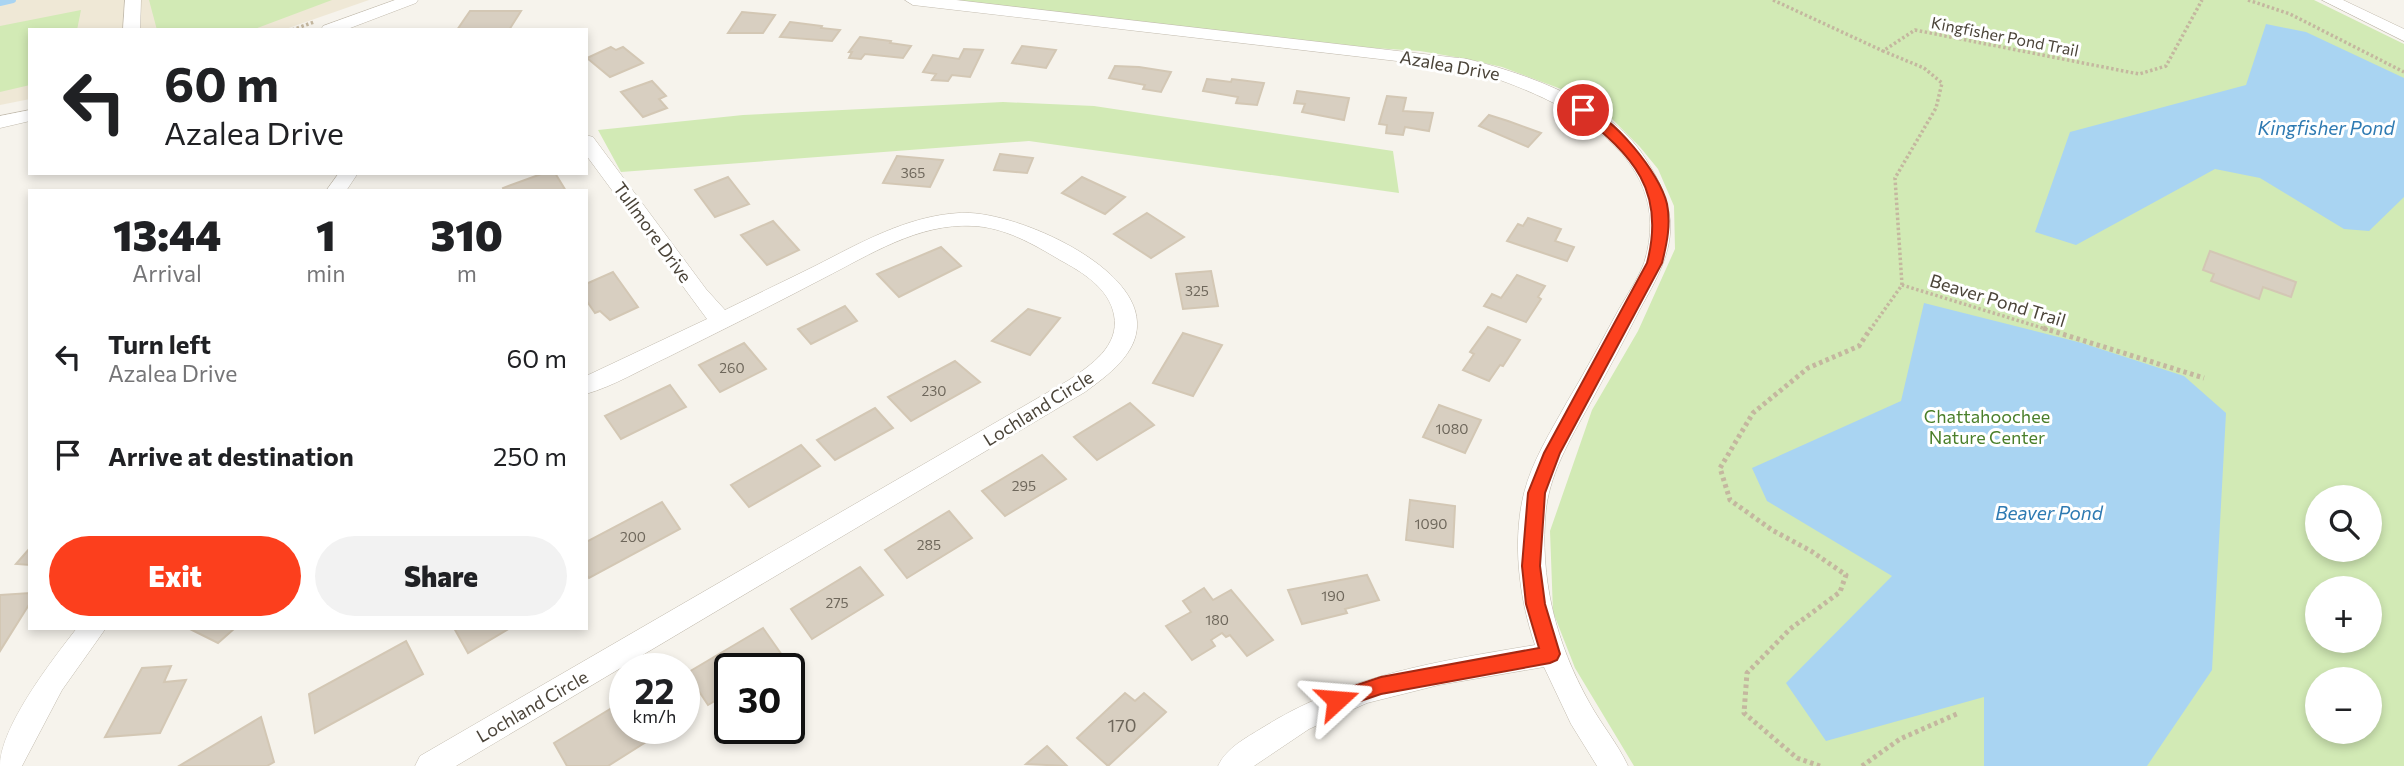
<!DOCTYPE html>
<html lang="en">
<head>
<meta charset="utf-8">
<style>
  :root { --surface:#fff; --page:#f2f2f2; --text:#202124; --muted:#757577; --accent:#fc3f1d }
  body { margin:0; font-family:Commissioner,sans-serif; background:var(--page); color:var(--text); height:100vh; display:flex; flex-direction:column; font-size:26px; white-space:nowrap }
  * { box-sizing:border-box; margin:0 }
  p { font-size:23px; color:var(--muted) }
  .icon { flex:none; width:38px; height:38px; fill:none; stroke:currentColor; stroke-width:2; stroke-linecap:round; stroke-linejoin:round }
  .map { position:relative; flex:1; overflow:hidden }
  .side { position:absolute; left:28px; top:189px; width:560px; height:441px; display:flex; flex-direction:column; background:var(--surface); border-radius:0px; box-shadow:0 4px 10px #0003 }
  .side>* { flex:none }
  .guide { position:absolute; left:28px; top:28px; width:560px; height:147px; border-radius:0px; box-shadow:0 4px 10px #0003; background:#fff; color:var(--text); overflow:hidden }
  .buttons { position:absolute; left:2305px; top:485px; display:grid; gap:14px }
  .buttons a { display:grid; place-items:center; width:77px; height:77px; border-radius:50%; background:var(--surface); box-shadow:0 4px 10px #0003; font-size:35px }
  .speed { position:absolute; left:609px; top:653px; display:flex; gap:14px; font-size:35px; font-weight:700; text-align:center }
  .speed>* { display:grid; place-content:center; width:91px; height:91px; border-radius:50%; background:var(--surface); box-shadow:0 4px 10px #0003; line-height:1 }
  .speed small { font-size:18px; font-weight:400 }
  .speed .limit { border:4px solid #111; border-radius:10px; background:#fff; color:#111 }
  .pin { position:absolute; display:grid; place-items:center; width:60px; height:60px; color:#fff; margin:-30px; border:4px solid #fff; border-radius:50%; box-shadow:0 2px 7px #0007 }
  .me { position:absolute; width:77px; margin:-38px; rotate:71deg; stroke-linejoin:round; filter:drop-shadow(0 0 5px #0008) }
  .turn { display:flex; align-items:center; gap:24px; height:147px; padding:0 21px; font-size:32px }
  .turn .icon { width:91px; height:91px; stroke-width:2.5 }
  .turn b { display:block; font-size:49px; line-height:60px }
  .eta { display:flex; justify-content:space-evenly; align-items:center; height:119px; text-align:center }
  .eta b { font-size:42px; font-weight:800; line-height:49px }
  .primary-button { display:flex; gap:14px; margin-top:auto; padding:14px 21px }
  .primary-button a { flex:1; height:80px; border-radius:42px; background:var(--accent); color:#fff; font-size:28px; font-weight:800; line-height:80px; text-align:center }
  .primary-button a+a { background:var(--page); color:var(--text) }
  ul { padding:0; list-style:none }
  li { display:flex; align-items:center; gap:21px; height:98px; padding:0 21px }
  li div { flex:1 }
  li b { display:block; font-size:26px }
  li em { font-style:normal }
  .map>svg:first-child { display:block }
  .education { fill:#efe8d6 }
  .green { fill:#d2eab5; fill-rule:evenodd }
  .water { fill:#a9d4f2 }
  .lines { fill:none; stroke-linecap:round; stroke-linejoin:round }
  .stream { stroke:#a9d4f2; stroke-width:6 }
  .building { fill:#d8cfc1; stroke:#d3c7b4; stroke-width:2 }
  .minor-casing { stroke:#c2bbae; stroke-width:1 }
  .path-far1 { stroke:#c4b79f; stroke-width:3.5; stroke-dasharray:2.5 2.5; stroke-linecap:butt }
  .path { stroke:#c4b79f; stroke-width:5; stroke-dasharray:3.5 3.5; stroke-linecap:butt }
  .minor { fill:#fff; fill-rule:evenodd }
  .route { fill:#fc3f1d; stroke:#a42913; stroke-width:2 }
  .labels { text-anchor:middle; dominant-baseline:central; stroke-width:6; stroke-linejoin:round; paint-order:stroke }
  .number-label { font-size:14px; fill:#6e675b }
  .far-street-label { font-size:16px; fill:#4b4439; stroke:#fff }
  .street-label { font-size:18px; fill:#4b4439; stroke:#fff }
  .park-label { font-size:18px; fill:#4a7f2a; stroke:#fff }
  .near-number-label { font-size:18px; fill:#6e675b }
  .water-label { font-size:19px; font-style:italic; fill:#2e7ab2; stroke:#fff }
</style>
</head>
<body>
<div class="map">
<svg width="2404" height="766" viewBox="0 0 2404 766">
  <rect width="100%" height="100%" fill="#f6f3ec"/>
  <!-- education -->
  <path class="education" d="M0,0H369L283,30H30V99L0,105Z"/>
  <!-- green -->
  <g class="green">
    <path d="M149,0H332L252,30H157Z"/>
    <path d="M955,0H2314L2404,44V766H1634L1575,668L1553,612L1550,531L1592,410L1638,331L1675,249L1674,206L1658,169L1640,147L1607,114L1561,89L1502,67L1461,58L1420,51L1281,42ZM2317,497H2370V550H2317ZM2317,588H2370V640H2317ZM2317,679H2370V732H2317Z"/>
    <path d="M81,10L77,30H30V85L0,92V26Z"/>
    <path d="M1003,102L1094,106L1393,151L1399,193L1029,141L621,172L598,130L743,115Z"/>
  </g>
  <!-- water -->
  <g class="water">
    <path d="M2266,24L2306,32L2404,78V197L2369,231L2344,229L2260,178L2215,169L2076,245L2035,232L2070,132L2246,85Z"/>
    <path d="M1924,303L2082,343L2184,376L2226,413L2212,670L2147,766H1984V697L1826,741L1786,683L1892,576L1767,501L1752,468L1901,401Z"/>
  </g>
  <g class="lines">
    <!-- stream -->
    <path class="stream" d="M0,3L13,0"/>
  </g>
  <!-- building -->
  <g class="building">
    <path d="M470,11H521L509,30H457Z"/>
    <path d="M742,12L775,15L763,33H728Z"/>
    <path d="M790,22L822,26L821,28L840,30L832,41L780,37Z"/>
    <path d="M860,37L891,41L890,43L911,46L903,58L865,54L861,59L849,58L852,52H849Z"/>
    <path d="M1022,46L1056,50L1046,68L1012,63Z"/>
    <path d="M611,47L616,50L623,47L643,63L610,77L587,58Z"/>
    <path d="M964,49L983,50L970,77L952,75L948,81L932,80L936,74L923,72L933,55L959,59Z"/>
    <path d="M1115,66L1139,67L1171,72L1161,92L1143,89L1145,85L1109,78Z"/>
    <path d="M1207,79L1231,82L1232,79L1264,83L1257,105L1236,103L1238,97L1203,91Z"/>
    <path d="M652,81L666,96L659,99L667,108L643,117L621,92Z"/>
    <path d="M1297,91L1349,98L1344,120L1302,112L1305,104L1294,103Z"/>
    <path d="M1387,96L1406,98L1403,111L1433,113L1429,131L1405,127L1403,135L1386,133L1387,125L1379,124Z"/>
    <path d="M1489,115L1508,121L1541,133L1528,147L1479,126Z"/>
    <path d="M1000,154L1033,158L1027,173L994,170Z"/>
    <path d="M897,156L943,160L930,187L883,183Z"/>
    <path d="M544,173H555L566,191H504L503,188Z"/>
    <path d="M728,177L749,204L715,217L695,190Z"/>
    <path d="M1082,177L1125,197L1105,214L1062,193Z"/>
    <path d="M1147,213L1184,237L1151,258L1114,234Z"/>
    <path d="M1528,218L1561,229L1555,241L1574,247L1567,261L1507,241L1518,224L1523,226Z"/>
    <path d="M773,221L799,250L767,265L741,235Z"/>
    <path d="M941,247L961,266L899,297L877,274Z"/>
    <path d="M2210,251L2296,282L2291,297L2263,287L2259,299L2211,281L2214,274L2203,270Z"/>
    <path d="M1211,271L1218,306L1183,309L1176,274Z"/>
    <path d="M613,272L638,307L610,320L600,311L595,313L586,300V284Z"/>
    <path d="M1517,275L1545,286L1538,297L1541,299L1526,322L1484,306L1492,294L1501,298Z"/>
    <path d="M845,306L857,321L811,344L798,329Z"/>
    <path d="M1028,309L1060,318L1030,355L992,341Z"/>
    <path d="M1488,327L1520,340L1503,366L1500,365L1489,381L1463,370L1474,354L1470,352Z"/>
    <path d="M1183,333L1222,345L1193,396L1153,383Z"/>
    <path d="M744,343L766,369L720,392L699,365Z"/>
    <path d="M955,361L980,382L911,421L888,397Z"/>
    <path d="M670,385L686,407L621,439L605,416Z"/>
    <path d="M1130,403L1154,425L1097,460L1074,437Z"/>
    <path d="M1439,405L1481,420L1465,453L1423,437Z"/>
    <path d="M875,408L893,428L835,460L817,440Z"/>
    <path d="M801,445L820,466L749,507L731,485Z"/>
    <path d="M1042,455L1066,479L1005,516L982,491Z"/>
    <path d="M1410,500L1455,506L1453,547L1406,540Z"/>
    <path d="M662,502L680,529L589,578L586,574V542Z"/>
    <path d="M949,511L972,538L907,578L885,550Z"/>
    <path d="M30,548V565L16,564Z"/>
    <path d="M860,567L883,595L812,639L791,609Z"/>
    <path d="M1367,575L1379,600L1345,609L1347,613L1302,624L1288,590Z"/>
    <path d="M1204,588L1213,600L1231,590L1273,640L1247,656L1230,635L1226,637L1222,633L1211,640L1215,646L1192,660L1166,626L1191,612L1183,601Z"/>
    <path d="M30,593V603L0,651V595Z"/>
    <path d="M188,628H235L218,643Z"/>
    <path d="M454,628H510L468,653Z"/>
    <path d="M763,628L784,658L768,668H730V692L708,705L687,673Z"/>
    <path d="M406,641L423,674L315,733L309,694Z"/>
    <path d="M171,666L164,682L186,680L160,733L105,737L142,668Z"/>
    <path d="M1125,693L1135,701L1144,693L1166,712L1108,766L1077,738Z"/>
    <path d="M625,700V728H668L608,766H567L554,743Z"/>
    <path d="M261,717L274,762L267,766H179Z"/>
    <path d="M1047,746L1067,766L1026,764Z"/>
  </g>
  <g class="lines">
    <!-- minor casing -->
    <g class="minor-casing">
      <g id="minor">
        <path d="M125,0H141L140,30H123Z"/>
        <path d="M395,0H418L416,3L345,30H321L323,26Z"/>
        <path d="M905,0H956L1467,59C1528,74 1614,104 1647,161C1659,180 1667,197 1670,220C1673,252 1655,282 1640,309C1625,339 1609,368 1593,398C1574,433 1551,469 1546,509C1539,578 1556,643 1589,702C1601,724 1618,744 1628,766H1597L1571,724L1544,667L1439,685L1367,703L1309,729L1254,766H1218C1226,748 1246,738 1262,728C1346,675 1439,661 1535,645C1519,598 1512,541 1524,493C1532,461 1551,431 1567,402C1585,372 1602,340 1619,309C1627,295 1638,279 1644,263C1680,150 1551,94 1466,69L913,5Z"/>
        <path d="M2322,0H2343L2404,29V41Z"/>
        <path d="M30,110V121L0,128V116Z"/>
        <path d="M586,135L593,137L706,289L725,310C755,295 785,281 815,266C860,243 907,216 959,213C1010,209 1135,263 1137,322C1139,353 1107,376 1085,392L456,766H415L420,756L1069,380C1091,365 1120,346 1114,315C1109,288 1082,272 1060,260C1033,244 1004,227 972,226C919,223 869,255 824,278C773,305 720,331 668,357C642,369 614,386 586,394V376L707,319L586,155Z"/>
        <path d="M339,173H358L346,191H326Z"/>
        <path d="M77,628H106L62,690L22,766H0C0,727 52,660 77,628Z"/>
      </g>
    </g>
    <!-- path-far1 -->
    <g class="path-far1">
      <path d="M1773,0L1883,51"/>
      <path d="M2248,0L2290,14L2404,72"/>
      <path d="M292,30L314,22"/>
      <path d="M1902,285L1895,178L1936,108L1942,83L1924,68L1883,51L1915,30L2139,74L2166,66L2202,0"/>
      <path d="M1870,330L1902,285L2049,330"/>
    </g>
    <!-- path -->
    <g class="path">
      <path d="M2043,328L2204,378"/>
      <path d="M1820,766L1797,758L1744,713L1747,673L1790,629L1840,592L1846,575L1811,551L1772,530L1730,500L1720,468L1753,413L1808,368L1859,346L1871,328"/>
      <path d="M1862,766L1900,739L1959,713"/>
    </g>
    <!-- minor -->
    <use href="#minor" class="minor"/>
  </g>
  <!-- route -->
  <path class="route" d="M1583,106C1613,116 1660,173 1667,204C1671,224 1667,243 1662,263L1560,453L1545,493L1540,566L1545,604L1560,654L1557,660L1550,663L1381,694L1337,709L1330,706L1327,700L1330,694L1381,677L1539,648L1526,604L1522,566L1528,493L1544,453L1647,263C1666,190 1633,156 1579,113V107Z"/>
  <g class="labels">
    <!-- number labels -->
    <g class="number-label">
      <text x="913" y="172">365</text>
      <text x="1197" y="290">325</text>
      <text x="732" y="367">260</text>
      <text x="934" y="390">230</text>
      <text x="1452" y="428">1080</text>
      <text x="1024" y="485">295</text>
      <text x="1431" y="523">1090</text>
      <text x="633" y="536">200</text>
      <text x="929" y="544">285</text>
      <text x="1333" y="595">190</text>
      <text x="837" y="602">275</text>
      <text x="1217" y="619">180</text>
    </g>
    <!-- far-street labels -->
    <g class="far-street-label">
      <text transform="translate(2005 36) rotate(11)">Kingfisher Pond Trail</text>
    </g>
    <!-- street labels -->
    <g class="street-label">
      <text transform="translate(1450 65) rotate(10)">Azalea Drive</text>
      <text transform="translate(653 232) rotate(54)">Tullmore Drive</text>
      <text transform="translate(1998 300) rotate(17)">Beaver Pond Trail</text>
      <text transform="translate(1038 408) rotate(-32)">Lochland Circle</text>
      <text transform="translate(532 706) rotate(-30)">Lochland Circle</text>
    </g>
    <!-- park labels -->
    <g class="park-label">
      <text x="1987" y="416">Chattahoochee<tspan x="1987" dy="21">Nature Center</tspan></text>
    </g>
    <!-- near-number labels -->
    <g class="near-number-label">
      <text x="1122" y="725">170</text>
    </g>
    <!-- water labels -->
    <g class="water-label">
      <text x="2326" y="127">Kingfisher Pond</text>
      <text x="2049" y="512">Beaver Pond</text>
    </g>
  </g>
</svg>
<div class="buttons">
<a><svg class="icon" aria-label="search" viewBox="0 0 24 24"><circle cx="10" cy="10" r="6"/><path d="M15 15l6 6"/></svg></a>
<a>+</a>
<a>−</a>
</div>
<div class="speed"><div>22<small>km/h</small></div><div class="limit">30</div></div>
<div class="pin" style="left:1583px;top:110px;background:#d93025"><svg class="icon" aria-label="arrive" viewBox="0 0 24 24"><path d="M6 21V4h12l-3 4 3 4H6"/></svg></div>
<svg class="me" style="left:1337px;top:700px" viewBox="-20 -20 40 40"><path d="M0-17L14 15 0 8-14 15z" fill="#fc3f1d" stroke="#fff" stroke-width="4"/></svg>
<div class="guide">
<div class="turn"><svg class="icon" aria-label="left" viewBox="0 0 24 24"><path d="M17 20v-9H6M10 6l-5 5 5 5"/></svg><div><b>60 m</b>Azalea Drive</div></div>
</div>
<section class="side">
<div class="eta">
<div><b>13:44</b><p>Arrival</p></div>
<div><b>1</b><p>min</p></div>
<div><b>310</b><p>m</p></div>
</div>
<ul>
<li><svg class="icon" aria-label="left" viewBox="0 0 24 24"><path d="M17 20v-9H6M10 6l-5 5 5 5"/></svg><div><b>Turn left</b><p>Azalea Drive</p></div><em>60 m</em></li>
<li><svg class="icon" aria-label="arrive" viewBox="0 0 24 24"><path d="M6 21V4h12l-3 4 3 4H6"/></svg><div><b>Arrive at destination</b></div><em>250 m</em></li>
</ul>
<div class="primary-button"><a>Exit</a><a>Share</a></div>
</section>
</div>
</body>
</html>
